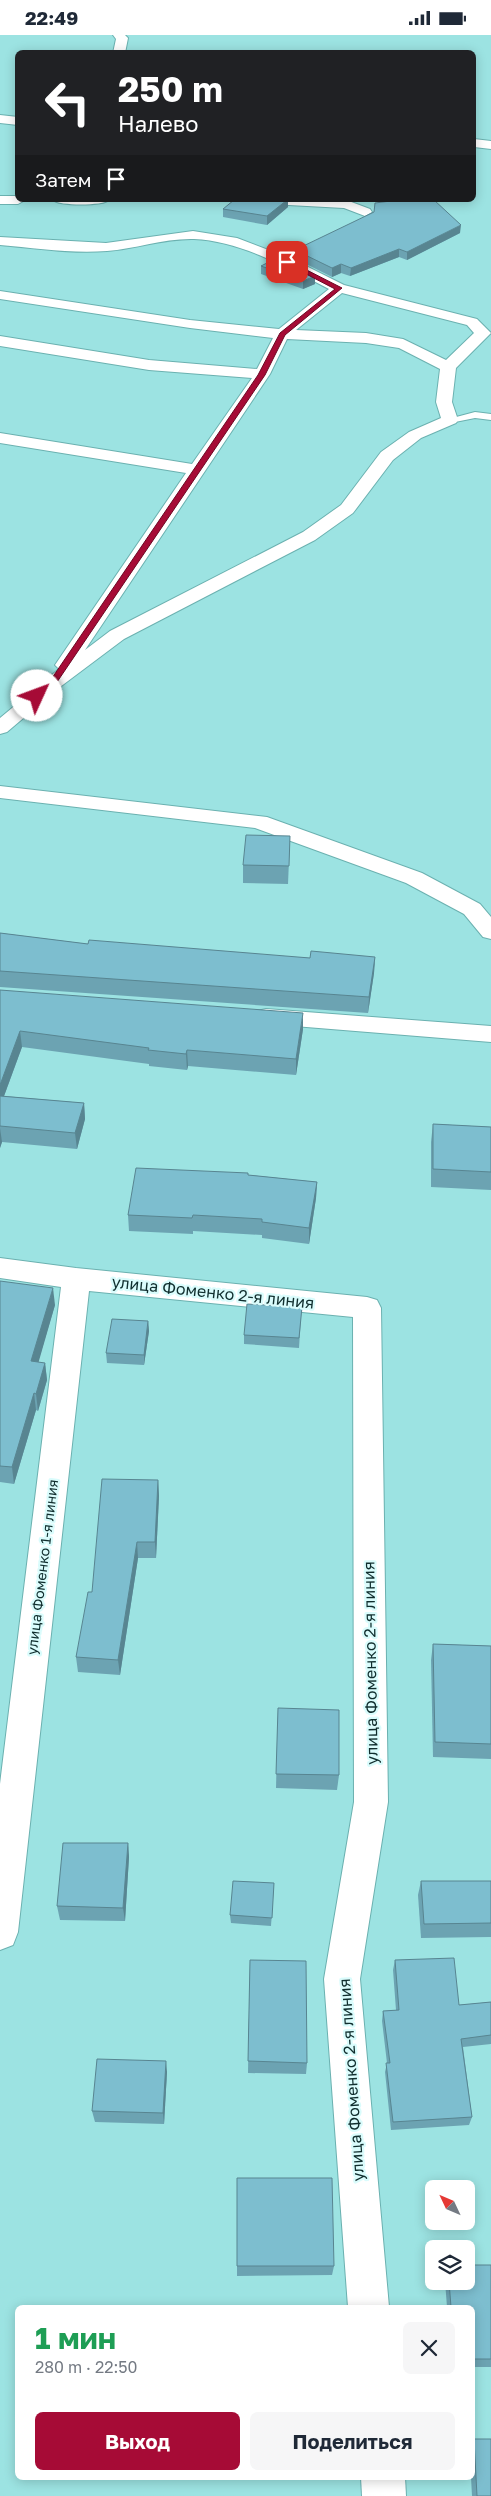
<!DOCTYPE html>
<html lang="ru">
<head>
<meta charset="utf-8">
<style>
  :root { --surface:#fff; --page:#f6f6f7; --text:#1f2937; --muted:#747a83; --accent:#a60b36 }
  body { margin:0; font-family:"Golos Text",sans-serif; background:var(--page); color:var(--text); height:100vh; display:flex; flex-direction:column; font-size:19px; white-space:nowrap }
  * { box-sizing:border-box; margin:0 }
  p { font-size:16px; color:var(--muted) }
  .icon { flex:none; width:28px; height:28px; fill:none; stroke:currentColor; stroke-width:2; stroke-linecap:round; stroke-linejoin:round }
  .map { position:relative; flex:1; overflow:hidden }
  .details { position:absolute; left:15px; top:2270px; width:460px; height:175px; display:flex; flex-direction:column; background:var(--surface); border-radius:8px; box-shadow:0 2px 12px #0003 }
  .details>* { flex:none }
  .banner { position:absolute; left:15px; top:15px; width:461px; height:152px; border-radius:8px; box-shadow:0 2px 12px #0003; background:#202124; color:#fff; overflow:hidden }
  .needle { width:32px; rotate:314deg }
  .controls { position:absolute; left:425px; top:2145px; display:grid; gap:10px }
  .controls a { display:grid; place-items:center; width:50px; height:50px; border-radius:8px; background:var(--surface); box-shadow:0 2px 12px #0003; font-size:25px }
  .pin { position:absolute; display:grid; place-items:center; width:42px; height:42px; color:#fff; margin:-21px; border-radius:10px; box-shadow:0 2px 8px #0006 }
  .me { position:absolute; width:55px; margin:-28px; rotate:47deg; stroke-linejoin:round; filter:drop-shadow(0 0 4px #0008) }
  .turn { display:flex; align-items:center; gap:18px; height:105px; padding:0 20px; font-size:22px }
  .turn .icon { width:65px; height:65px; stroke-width:2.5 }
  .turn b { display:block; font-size:35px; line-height:42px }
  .then { display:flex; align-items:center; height:48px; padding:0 20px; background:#0003; gap:10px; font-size:19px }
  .round { display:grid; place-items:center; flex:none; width:52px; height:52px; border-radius:8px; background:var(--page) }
  .summary { display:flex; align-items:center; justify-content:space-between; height:85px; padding:0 20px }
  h1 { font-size:30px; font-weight:700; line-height:38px; color:#1e9e55 }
  .cta { display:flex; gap:10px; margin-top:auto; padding:10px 20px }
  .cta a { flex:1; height:58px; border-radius:8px; background:var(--accent); color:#fff; font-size:20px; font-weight:700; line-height:58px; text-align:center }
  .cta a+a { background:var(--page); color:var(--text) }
  .status { display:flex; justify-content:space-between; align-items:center; height:35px; padding:0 25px; background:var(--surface); direction:ltr }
  .status svg { height:14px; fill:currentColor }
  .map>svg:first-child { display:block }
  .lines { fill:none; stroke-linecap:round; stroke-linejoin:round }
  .lane-casing { stroke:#6bb1b0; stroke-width:2 }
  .street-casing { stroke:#6bb1b0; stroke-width:2 }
  .lane { fill:#fff; fill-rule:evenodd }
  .street { fill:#fff; fill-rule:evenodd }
  .wall { fill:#6ca3b2 }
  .shaded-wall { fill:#588591 }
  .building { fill:#7dbecf; stroke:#588591 }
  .route { fill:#a60b36; stroke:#6c0723 }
  .labels { text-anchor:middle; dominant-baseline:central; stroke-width:4.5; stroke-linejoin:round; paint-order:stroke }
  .street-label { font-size:14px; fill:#102e2e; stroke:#dafcfc }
  .near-street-label { font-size:16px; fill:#102e2e; stroke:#dafcfc }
</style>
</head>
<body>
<div class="status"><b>22:49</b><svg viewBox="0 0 49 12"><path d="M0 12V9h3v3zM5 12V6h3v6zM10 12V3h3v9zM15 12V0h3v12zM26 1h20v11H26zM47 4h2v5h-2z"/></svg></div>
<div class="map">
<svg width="491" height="2461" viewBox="0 0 491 2461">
  <rect width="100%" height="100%" fill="#9ce3e2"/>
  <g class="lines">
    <!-- lane casing -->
    <g class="lane-casing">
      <path id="lane" d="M475,377L491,379V385L475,383L450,388L445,385Z"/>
    </g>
    <!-- street casing -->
    <g class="street-casing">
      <g id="street">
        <path d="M113,0H125L128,3L125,18H113L116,4Z"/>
        <path d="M0,80L18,82V90L0,88Z"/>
        <path d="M474,104L491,106V114L474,112Z"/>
        <path d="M0,161H18V165H25L18,169H0Z"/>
        <path d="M53,165H109C103,171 59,171 53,165Z"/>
        <path d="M263,165H346L370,174L372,177L365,181L344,173L270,169Z"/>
        <path d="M193,196L237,203L292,224L344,250L477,284L491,298L456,333L452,367L458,385L456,388L421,403L393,425L353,478L315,505L124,604L60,652L7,697L0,699V683L59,634L55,630L186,438L0,408V398L192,429L252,343L149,335L0,311V301L149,325L257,334L273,303L190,293L0,264V256L190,285L279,294L329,254C288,233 241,206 194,204C165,203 135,214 107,216C72,219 35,213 0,210V202L106,208ZM342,258L467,290L474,298L446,325L403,304L366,298L296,295ZM287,304L366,308L399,313L440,334L436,367L441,383L409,397L381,417L341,470L303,497L110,596L85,615L270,339Z"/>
        <path d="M0,751L267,782L422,838L480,869L491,882V904L483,902L464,879L406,848L255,793L0,763Z"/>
        <path d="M266,974L491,991V1007L257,988L254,982L257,976Z"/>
        <path d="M0,1223L76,1233L367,1262L377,1265L381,1273L388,1767L360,1944L389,2272H348L324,1944L354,1767L353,1282L89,1256L18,1897L13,1910L0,1915V1749L61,1252L0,1243Z"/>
        <path d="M361,2442H405L406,2461H362Z"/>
      </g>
    </g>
    <!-- lane -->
    <use href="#lane" class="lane"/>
    <!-- street -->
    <use href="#street" class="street"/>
  </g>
  <!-- wall -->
  <g class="wall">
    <path d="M288,172L267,190L223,182V174Z"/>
    <path d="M460,198L407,225L399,222L350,241L341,238L332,242L294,223L295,215Z"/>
    <path d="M261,231L315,249L303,254L261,239Z"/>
    <path d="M290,801L288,849L243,848V830Z"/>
    <path d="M0,898L88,909L310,923L375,922L374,938L368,978L0,952Z"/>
    <path d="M0,955L303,994L296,1040L188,1031L187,1035L149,1031V1029L22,1012L4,1061L84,1068L85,1084L77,1114L2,1107L0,1113Z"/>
    <path d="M433,1089L491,1092V1155L431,1152V1107Z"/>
    <path d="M248,1140L317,1147L316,1163L309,1209L262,1203V1200L193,1196V1199L129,1196L128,1180Z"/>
    <path d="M0,1246L55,1270L38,1327L45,1328L47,1345L38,1376L36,1375L14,1449L0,1447Z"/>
    <path d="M301,1282L299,1313L244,1309V1300Z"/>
    <path d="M148,1286L149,1296L144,1330L107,1328L106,1318Z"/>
    <path d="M158,1445L159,1461L156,1523H138L120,1640L78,1637L76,1622L92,1557Z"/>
    <path d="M433,1609L491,1611V1724L433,1722L431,1625Z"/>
    <path d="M278,1674L339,1740L337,1755L276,1753Z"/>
    <path d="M128,1808L129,1822L125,1886L60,1885L57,1871Z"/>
    <path d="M421,1846H491V1902L421,1903L418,1860Z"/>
    <path d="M274,1848L271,1891L231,1888L230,1880Z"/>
    <path d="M250,1925L307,2028L306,2039L248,2038Z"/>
    <path d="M395,1925L459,1970L491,1967V2009L463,2012L472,2082L469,2090L391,2095L385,2037L387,2028L382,1986L383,1976L396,1975L393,1935Z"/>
    <path d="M167,2037L164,2089L95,2087L92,2076Z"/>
    <path d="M237,2143L334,2231L332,2240L237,2241Z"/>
    <path d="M491,2230V2332H472V2272H447L445,2246H466Z"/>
    <path d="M474,2404L491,2461H472L471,2442H472V2406Z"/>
  </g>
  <!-- shaded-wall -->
  <g class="shaded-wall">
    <path d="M287,165H288V172L267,190V181Z"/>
    <path d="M461,190L460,198L407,225V217Z"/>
    <path d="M399,214V222L350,241L351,233Z"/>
    <path d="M341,229V238L332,242V233Z"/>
    <path d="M315,241V249L303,254V246Z"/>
    <path d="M375,922L374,938L368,978L369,962Z"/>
    <path d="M303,978V994L296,1040V1024Z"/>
    <path d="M20,996L22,1012L0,1072V1050Z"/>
    <path d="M187,1015L188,1031L187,1035L186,1019Z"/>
    <path d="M84,1068L85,1084L77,1114L75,1098Z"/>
    <path d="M0,1093L2,1107L0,1113Z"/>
    <path d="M317,1147L316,1163L309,1209V1193Z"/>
    <path d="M53,1253L55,1270L34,1343L31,1326Z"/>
    <path d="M148,1286L149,1296L144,1330V1320Z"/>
    <path d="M45,1328L47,1345L38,1376L36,1359Z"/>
    <path d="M34,1358L36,1375L14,1449L12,1432Z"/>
    <path d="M158,1445L159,1461L156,1523L155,1507Z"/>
    <path d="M137,1507L138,1523L120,1640L118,1625Z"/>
    <path d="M128,1808L129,1822L125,1886L123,1873Z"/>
    <path d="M166,2026L167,2037L164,2089L163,2078Z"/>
  </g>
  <!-- building -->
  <g class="building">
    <path d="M234,165H287L267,181L223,174Z"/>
    <path d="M399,165H434L461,190L407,217L399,214L351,233L341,229L332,233L295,215L374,177L375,168Z"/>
    <path d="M279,222L315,241L303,246L261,231Z"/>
    <path d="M246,800L290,801L289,831L243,830Z"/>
    <path d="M0,898L88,909L89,905L310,923L311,916L375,922L369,962L0,936Z"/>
    <path d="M0,955L303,978L296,1024L187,1015L186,1019L148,1015L149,1013L20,996L0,1050Z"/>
    <path d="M0,1061L84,1068L75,1098L0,1091Z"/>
    <path d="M433,1089L491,1092V1137L433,1134Z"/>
    <path d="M136,1133L248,1138V1140L317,1147L309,1193L262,1187V1184L193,1180L192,1183L128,1180Z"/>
    <path d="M0,1246L53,1253L31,1326L45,1328L36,1359L34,1358L12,1432L0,1431Z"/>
    <path d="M247,1269L302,1272L299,1303L244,1300Z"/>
    <path d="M112,1284L148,1286L144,1320L106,1318Z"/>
    <path d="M102,1444L158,1445L155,1507H137L118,1625L76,1622L88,1557H92Z"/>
    <path d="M433,1609L491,1611V1709L435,1707Z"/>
    <path d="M278,1673L339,1675V1740L276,1739Z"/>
    <path d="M63,1808H128L123,1873L57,1871Z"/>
    <path d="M233,1846L274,1848L272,1883L230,1880Z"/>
    <path d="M421,1846H491V1888L424,1889Z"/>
    <path d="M454,1923L459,1970L491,1967V2000L461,2004L472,2082L393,2087L386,2028H390L383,1976L399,1975L395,1925Z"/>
    <path d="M250,1925L306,1926L307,2028L248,2026Z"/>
    <path d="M97,2024L166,2026L163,2078L92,2076Z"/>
    <path d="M237,2143H332L334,2231H237Z"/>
    <path d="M466,2230H491V2324H472V2272H451L449,2246H466Z"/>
    <path d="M474,2404H491V2461H477Z"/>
  </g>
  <!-- route -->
  <path class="route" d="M285,226H289L342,253L285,300L265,340L55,650L40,662H34V659L50,646L258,340L280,298L335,254L285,228Z"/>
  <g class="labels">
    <!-- street labels -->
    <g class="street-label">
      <text transform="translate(42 1532) rotate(-83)">улица Фоменко 1-я линия</text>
    </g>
    <!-- near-street labels -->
    <g class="near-street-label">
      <text transform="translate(213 1257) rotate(6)">улица Фоменко 2-я линия</text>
      <text transform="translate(370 1628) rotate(-91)">улица Фоменко 2-я линия</text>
      <text transform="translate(351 2045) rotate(-94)">улица Фоменко 2-я линия</text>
    </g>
  </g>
</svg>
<div class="controls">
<a><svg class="needle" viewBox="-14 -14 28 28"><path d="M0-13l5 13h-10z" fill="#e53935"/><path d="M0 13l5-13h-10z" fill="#747a83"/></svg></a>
<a><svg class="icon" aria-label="layers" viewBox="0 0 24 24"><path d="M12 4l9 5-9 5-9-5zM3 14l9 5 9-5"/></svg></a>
</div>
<div class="pin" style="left:287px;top:227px;background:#d93025"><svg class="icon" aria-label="arrive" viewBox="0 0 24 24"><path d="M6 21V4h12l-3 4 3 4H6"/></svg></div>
<svg class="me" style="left:37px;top:661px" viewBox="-20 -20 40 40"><circle r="19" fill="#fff"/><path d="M0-13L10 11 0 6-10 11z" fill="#a60b36"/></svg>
<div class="banner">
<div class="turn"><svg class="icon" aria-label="left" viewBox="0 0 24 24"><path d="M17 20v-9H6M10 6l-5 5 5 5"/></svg><div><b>250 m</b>Налево</div></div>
<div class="then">Затем<svg class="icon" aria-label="arrive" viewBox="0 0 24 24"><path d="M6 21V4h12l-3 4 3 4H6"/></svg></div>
</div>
<section class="details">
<div class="summary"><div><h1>1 мин</h1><p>280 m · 22:50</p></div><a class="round"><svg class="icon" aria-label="close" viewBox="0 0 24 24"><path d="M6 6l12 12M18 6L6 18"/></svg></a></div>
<div class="cta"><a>Выход</a><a>Поделиться</a></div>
</section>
</div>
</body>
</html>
